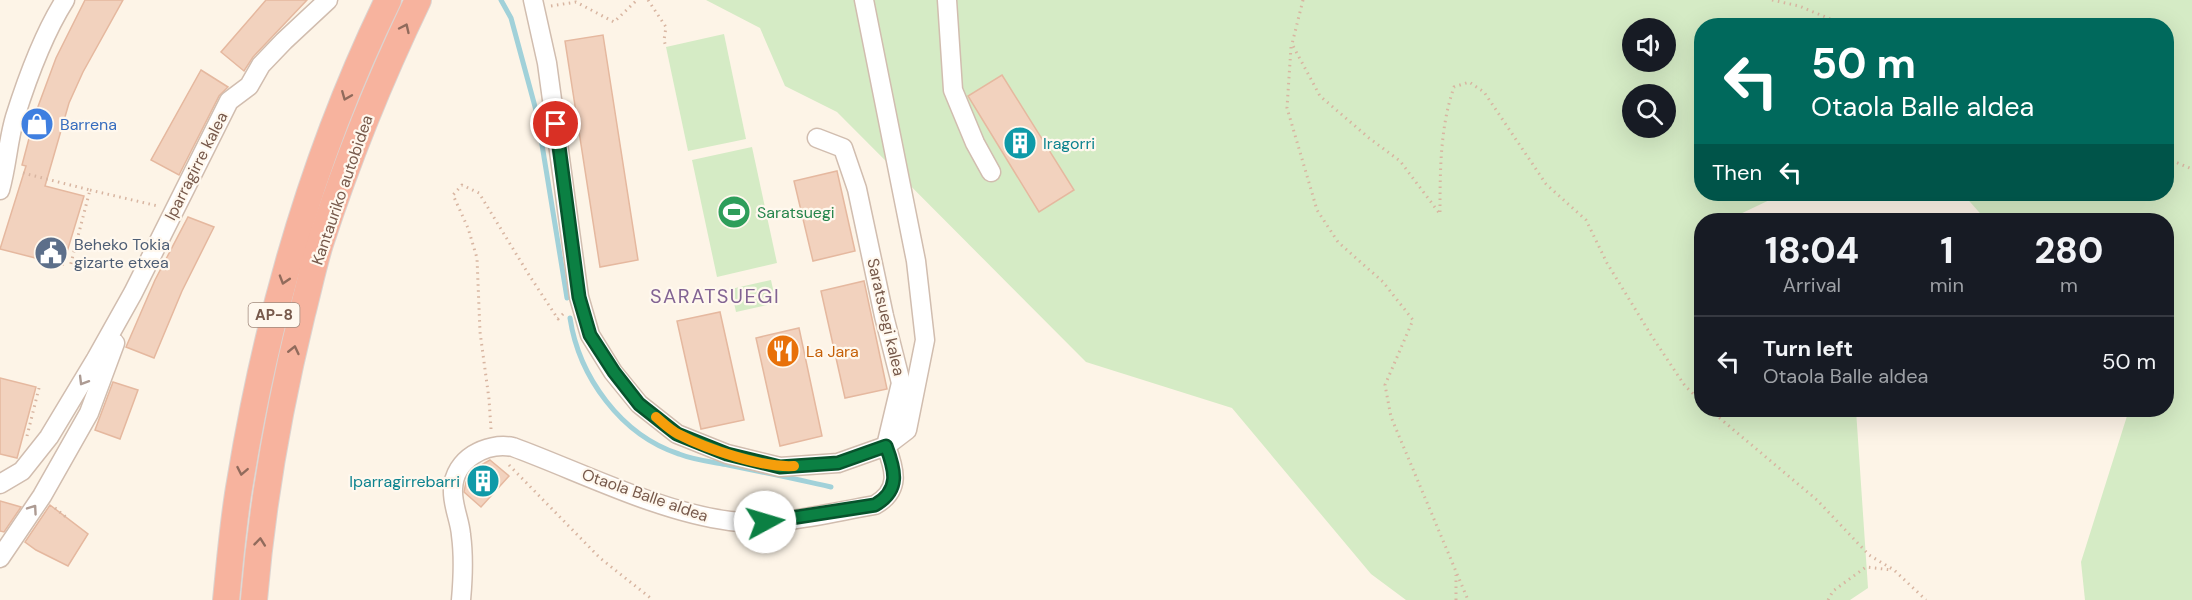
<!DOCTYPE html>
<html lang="en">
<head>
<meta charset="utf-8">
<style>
  :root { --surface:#171b24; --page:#20242c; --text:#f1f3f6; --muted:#9ea1a6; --line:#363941 }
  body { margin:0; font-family:"DM Sans",sans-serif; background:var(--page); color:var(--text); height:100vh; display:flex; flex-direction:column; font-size:22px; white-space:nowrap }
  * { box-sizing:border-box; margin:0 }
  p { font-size:20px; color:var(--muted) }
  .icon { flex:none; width:33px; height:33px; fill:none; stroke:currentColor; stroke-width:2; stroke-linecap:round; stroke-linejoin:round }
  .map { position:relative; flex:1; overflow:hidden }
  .panel { position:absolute; left:1694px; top:213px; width:480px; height:204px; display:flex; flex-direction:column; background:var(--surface); border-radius:24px; box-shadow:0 6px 24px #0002 }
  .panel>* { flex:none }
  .hud { position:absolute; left:1694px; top:18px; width:480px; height:183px; border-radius:24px; box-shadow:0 6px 24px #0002; background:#00695c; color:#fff; overflow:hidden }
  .controls { position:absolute; left:1622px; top:18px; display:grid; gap:12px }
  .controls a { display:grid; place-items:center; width:54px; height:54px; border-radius:50%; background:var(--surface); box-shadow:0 6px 24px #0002; font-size:30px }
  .pin { position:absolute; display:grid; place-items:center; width:51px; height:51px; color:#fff; margin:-26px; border:3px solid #fff; border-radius:50%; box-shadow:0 2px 6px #0007 }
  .me { position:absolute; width:66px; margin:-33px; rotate:84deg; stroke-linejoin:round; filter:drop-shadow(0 0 4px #0008) }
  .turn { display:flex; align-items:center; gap:21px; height:126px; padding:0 18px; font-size:27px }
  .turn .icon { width:78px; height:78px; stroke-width:2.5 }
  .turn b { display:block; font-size:42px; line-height:51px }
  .then { display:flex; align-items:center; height:57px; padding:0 18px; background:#0003; gap:12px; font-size:22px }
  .eta { display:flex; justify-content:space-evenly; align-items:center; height:102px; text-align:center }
  .eta b { font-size:36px; font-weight:800; line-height:42px }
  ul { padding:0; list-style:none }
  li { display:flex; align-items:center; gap:18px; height:90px; padding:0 18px; border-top:2px solid var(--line) }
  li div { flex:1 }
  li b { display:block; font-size:22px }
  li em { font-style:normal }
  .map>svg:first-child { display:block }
  .green { fill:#d5ebc5; fill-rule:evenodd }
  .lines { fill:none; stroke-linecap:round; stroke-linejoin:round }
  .stream { stroke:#a1d1d9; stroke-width:5 }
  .building { fill:#f2d2be; stroke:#e5b89f; stroke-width:1.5 }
  .minor-casing { stroke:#d1bdaf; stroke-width:21 }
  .highway-casing { stroke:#dcd4d0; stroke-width:28 }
  .path { stroke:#d8b5a1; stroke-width:3; stroke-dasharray:1.5 4.5; stroke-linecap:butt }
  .minor { stroke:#fff; stroke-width:18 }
  .highway { stroke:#f7b39e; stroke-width:26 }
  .oneway { stroke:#916b5c }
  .oneway2 { stroke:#ad9b93 }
  .route-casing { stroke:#07532c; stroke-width:15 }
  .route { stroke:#0b8043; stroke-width:10 }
  .slow { stroke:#f59e0b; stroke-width:10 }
  .labels { text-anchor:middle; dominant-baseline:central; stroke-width:4.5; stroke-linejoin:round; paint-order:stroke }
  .shield { fill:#fff8ee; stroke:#a0897c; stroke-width:1.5 }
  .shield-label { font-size:15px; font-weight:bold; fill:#77594b }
  .shop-label { font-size:16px; fill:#366cbe; stroke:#fff8ee; text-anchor:start }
  .culture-label { font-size:16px; fill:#0d838f; stroke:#fff8ee; text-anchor:start }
  .street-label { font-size:16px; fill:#77594b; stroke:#fff8ee }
  .leisure-label { font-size:16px; fill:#27864d; stroke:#fff8ee; text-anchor:start }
  .service-label { font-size:16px; fill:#4e5e75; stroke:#fff8ee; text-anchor:start }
  .food-label { font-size:16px; fill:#c56008; stroke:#fff8ee; text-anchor:start }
  .quarter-label { font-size:20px; letter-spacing:1.5px; fill:#826393; stroke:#fff8ee }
</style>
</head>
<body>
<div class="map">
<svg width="2192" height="600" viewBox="0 0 2192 600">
  <rect width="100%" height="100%" fill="#fdf4e7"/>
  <!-- green -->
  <g class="green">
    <path d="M706,0H2192V600H2085L2081,562L2127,416L2123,410H2166V220H1986L1963,194H2166V26H1701V194H1782L1736,216L1738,220H1701V410H1856L1868,588L1850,600H1406L1371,574L1232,408L1086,362L837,112L785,86L760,28ZM1632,28H1665V62H1632ZM1632,94H1665V128H1632Z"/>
    <path d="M724,34L746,139L688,151L666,47Z"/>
    <path d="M752,147L777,263L717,277L692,160Z"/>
    <path d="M771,280L776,303L736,312L731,289Z"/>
  </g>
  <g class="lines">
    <!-- stream -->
    <g class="stream">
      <path d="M501,0L511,18L537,114L567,298"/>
      <path d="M570,318C579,377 621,435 679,454C694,460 712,462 728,465C762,472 796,479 831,487"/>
    </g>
  </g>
  <!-- building -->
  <g class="building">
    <path d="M85,0H123L83,72L69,103L45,186L84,196L63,265L0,249L26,166L22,165L36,112L56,58Z"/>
    <path d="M266,0H307L253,57L244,71L221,52Z"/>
    <path d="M603,35L638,260L600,267L565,41Z"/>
    <path d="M201,70L228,87L219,96L179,175L151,160Z"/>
    <path d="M1002,75L1074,190L1039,212L968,96Z"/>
    <path d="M837,171L855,251L813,261L794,181Z"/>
    <path d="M188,217L214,227L182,291L154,358L126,347L155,280Z"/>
    <path d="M864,281L887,389L845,398L821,291Z"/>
    <path d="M720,312L744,420L701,429L677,321Z"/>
    <path d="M799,328L822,436L780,446L756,338Z"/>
    <path d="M0,378L36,387L17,458L0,454Z"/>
    <path d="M113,382L138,390L120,439L95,430Z"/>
    <path d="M490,460L509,476L481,507L464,492L466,482L474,469Z"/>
    <path d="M0,501L21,507L4,532L0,531Z"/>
    <path d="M50,505L88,534L68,566L36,550L25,542Z"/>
  </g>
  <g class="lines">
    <!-- minor casing -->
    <g class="minor-casing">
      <g id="minor">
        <path d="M533,0L547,63L579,297L590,335L613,372L639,404L677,434L727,454L780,467L838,463L886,446L907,430L925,340L916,261L864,0"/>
        <path d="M947,0L953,90L975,143L991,172"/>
        <path d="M817,138L843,148L857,189L884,316L901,383L886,446"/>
        <path d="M0,190C7,166 8,140 15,117C27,79 44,33 65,0"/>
        <path d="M0,484L22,471L49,437L96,359L133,293L229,101L249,86L261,65L284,41L328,0"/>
        <path d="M0,558L42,496L89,413L115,343"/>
        <path d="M461,600C463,578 464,557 461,535C460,520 452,505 453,489C454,459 486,442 513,447C581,472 659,512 730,521C777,527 828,513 875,505C901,490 895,470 886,446"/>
      </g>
    </g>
    <!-- highway casing -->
    <g class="highway-casing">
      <g id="highway">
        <path d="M226,600C230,561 233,521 240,482C267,316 314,152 388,0"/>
        <path d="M254,600C262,504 279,408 302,314C308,291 313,267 320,244C347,161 380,79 418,0"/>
      </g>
    </g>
    <!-- path -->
    <g class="path">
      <path d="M648,0L666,27L664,40L666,47"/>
      <path d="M1303,0L1292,44L1320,96L1369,138L1400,161L1440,214C1440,172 1440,127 1454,87L1469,82L1484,92L1546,184L1586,220L1607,263L1651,335L1685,386L1701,401"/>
      <path d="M1772,0L1799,6L1847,26"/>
      <path d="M551,6L576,2L614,22L637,0"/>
      <path d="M1291,47L1287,108L1317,210L1338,242L1383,282L1413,320L1385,385L1391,417L1468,600"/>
      <path d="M2166,158L2192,169"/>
      <path d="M23,173L90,190L70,267"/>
      <path d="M90,190L158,206"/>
      <path d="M1710,410L1817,500L1869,555L1894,570L1926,600"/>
      <path d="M491,429L489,399L480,332L477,258L468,228L453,195L462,185L479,193L529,275L558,319L566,311"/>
      <path d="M27,436L39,388"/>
      <path d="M509,465L600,558L653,600"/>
      <path d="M55,508L67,518"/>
      <path d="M1456,600V575"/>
      <path d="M1828,600L1833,591L1866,567L1892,570"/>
    </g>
    <!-- minor -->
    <use href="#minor" class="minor"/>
    <!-- highway -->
    <use href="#highway" class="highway"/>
  </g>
  <!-- one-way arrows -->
  <defs><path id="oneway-chevron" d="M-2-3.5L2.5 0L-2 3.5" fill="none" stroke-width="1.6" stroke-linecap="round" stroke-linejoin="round" transform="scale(1.5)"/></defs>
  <g class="oneway">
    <use href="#oneway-chevron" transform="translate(405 28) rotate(-65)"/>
    <use href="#oneway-chevron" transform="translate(346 96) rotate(112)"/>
    <use href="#oneway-chevron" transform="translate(284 280) rotate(107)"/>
    <use href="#oneway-chevron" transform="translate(294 350) rotate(-77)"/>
    <use href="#oneway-chevron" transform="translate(242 471) rotate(101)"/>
    <use href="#oneway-chevron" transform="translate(260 542) rotate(-84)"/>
  </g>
  <g class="oneway2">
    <use href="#oneway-chevron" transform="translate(83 381) rotate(121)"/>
    <use href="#oneway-chevron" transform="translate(33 509) rotate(-55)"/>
  </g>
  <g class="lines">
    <!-- route casing -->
    <g class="route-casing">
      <path id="route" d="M556,124L579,297L590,335L614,372L639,404L677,434L727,454L780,467L838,463L886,446C895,470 901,490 875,505L765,522"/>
    </g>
    <!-- route -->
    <use href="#route" class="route"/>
    <!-- slow -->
    <path class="slow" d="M656,417C663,423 670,430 678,434C707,449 762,468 794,466"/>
  </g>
  <!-- icons -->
  <defs>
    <g id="shop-disc" transform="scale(1.725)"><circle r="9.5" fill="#3f7fe0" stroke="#fff8ee"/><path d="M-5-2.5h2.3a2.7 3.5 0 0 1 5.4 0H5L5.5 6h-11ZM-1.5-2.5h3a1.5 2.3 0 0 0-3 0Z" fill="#fff"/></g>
    <g id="building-disc" transform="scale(1.725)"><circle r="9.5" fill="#0f9aa8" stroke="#fff8ee"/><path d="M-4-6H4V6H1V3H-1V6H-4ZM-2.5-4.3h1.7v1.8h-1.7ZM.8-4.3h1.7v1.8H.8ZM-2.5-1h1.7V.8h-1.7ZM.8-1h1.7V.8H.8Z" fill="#fff"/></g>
    <g id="stadium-disc" transform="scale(1.725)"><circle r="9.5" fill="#2e9e5b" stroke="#fff8ee"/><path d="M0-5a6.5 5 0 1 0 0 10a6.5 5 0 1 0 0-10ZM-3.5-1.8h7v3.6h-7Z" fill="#fff"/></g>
    <g id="civic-disc" transform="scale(1.725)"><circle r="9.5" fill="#5c6f8a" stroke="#fff8ee"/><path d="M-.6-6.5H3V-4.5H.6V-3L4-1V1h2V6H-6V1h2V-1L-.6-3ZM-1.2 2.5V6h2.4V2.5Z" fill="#fff"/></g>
    <g id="restaurant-disc" transform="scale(1.725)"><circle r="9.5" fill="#e8710a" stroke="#fff8ee"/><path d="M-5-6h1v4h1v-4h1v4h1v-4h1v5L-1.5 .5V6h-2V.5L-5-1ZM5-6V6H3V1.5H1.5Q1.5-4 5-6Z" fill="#fff"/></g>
  </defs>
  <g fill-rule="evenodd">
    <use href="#shop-disc" x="37" y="124"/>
    <use href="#building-disc" x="1020" y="143"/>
    <use href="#stadium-disc" x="734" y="212"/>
    <use href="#civic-disc" x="51" y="253"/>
    <use href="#restaurant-disc" x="783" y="351"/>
    <use href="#building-disc" x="483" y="481"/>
  </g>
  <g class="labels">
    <!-- shield labels -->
    <rect class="shield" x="248.5" y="303" width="51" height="24" rx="4.5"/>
    <g class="shield-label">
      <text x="274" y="315">AP-8</text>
    </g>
    <!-- shop labels -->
    <g class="shop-label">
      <text x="60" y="124">Barrena</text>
    </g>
    <!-- culture labels -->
    <g class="culture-label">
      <text x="1043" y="143">Iragorri</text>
      <text x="460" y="481" text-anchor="end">Iparragirrebarri</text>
    </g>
    <!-- street labels -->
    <g class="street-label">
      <text transform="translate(196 166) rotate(-63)">Iparragirre kalea</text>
      <text transform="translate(342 190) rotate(-71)">Kantauriko autobidea</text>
      <text transform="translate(886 317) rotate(77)">Saratsuegi kalea</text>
      <text transform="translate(645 495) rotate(19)">Otaola Balle aldea</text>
    </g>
    <!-- leisure labels -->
    <g class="leisure-label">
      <text x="757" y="212">Saratsuegi</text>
    </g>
    <!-- service labels -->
    <g class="service-label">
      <text x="74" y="244">Beheko Tokia<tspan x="74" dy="18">gizarte etxea</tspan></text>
    </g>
    <!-- food labels -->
    <g class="food-label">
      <text x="806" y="351">La Jara</text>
    </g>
    <!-- quarter labels -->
    <g class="quarter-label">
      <text x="715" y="296">SARATSUEGI</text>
    </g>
  </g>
</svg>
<div class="controls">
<a><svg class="icon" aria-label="sound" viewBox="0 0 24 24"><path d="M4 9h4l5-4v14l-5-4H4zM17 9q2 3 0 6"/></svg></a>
<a><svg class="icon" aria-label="search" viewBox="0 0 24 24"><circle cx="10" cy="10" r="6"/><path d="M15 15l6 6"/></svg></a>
</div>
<div class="pin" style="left:556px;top:124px;background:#d93025"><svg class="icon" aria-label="arrive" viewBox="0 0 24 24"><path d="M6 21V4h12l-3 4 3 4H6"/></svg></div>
<svg class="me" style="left:765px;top:522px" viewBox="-20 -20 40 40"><circle r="19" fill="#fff"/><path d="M0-13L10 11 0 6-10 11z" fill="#0b8043"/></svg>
<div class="hud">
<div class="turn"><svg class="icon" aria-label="left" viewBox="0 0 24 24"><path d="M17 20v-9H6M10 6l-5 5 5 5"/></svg><div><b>50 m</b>Otaola Balle aldea</div></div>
<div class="then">Then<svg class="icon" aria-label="left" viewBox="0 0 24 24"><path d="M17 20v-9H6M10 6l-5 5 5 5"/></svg></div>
</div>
<section class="panel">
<div class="eta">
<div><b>18:04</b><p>Arrival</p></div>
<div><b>1</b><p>min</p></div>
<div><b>280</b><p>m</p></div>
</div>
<ul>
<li><svg class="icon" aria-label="left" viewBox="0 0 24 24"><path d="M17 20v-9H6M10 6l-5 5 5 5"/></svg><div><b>Turn left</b><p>Otaola Balle aldea</p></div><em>50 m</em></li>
</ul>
</section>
</div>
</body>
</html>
